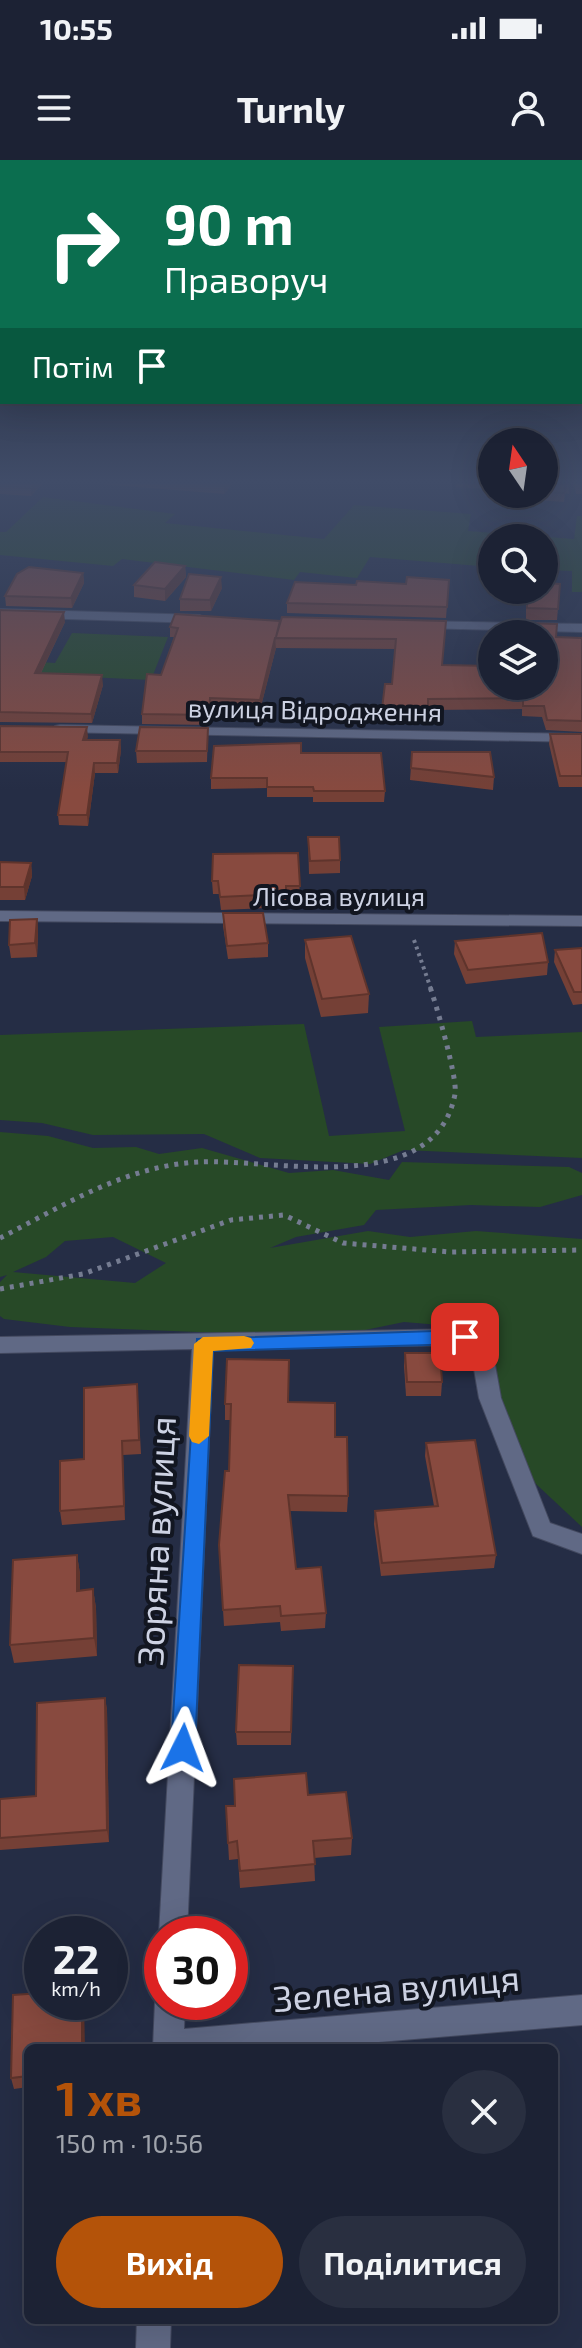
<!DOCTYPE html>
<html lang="uk">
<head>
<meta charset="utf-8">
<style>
  :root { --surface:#1c2234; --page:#292f40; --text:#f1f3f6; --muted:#a0a4ac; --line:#3a3f4f; --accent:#b45309 }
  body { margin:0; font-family:"Exo 2",sans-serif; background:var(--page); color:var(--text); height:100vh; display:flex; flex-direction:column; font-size:30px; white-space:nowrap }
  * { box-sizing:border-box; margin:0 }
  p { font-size:26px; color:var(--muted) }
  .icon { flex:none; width:44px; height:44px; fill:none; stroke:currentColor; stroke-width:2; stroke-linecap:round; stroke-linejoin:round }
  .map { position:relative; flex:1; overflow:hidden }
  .side { position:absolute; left:24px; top:1884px; width:534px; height:280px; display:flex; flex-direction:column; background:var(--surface); border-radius:12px; box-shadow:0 8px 32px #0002,0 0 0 2px var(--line) }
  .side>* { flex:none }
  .hud { position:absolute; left:0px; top:0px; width:582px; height:244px; box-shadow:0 8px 32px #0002,0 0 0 2px var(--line); background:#0b6e4f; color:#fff; overflow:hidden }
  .needle { width:52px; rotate:347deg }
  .tools { position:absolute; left:478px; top:268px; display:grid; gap:16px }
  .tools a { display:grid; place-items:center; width:80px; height:80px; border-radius:50%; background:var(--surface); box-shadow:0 8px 32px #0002,0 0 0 2px var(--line); font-size:40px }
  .speed { position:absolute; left:24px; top:1756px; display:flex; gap:16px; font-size:40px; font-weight:700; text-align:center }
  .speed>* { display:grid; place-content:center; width:104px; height:104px; border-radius:50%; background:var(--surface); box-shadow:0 8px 32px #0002,0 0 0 2px var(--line); line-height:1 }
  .speed small { font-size:20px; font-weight:400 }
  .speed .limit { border:12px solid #d22; background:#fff; color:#111 }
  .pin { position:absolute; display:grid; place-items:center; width:68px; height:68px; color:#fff; margin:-34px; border-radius:16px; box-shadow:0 4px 12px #0006 }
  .me { position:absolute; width:88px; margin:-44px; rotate:3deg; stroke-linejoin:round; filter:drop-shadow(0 0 6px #0008) }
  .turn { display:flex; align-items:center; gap:28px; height:168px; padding:0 32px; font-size:36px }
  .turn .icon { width:104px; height:104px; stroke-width:2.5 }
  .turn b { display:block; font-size:56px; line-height:68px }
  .then { display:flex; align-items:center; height:76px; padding:0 32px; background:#0003; gap:16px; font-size:30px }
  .round { display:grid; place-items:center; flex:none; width:84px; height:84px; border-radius:42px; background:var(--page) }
  .summary { display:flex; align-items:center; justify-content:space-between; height:136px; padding:0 32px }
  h1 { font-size:48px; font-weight:700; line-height:60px; color:var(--accent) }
  .action { display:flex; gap:16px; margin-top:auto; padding:16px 32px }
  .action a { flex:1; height:92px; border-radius:48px; background:var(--accent); color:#fff; font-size:32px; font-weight:700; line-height:92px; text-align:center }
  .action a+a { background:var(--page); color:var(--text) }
  .status { display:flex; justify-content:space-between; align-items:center; height:56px; padding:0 40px; background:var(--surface); direction:ltr }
  .status svg { height:22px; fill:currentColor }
  header { display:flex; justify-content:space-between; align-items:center; height:104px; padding:0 32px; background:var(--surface); font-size:36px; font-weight:700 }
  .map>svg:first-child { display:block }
  .green { fill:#274927; fill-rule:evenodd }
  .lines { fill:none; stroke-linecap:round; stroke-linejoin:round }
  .minor-casing { stroke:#43495f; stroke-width:2 }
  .path-far1 { stroke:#757c91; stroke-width:4; stroke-dasharray:3 4; stroke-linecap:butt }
  .path { stroke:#757c91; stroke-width:5; stroke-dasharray:4 6; stroke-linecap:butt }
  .minor { fill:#606985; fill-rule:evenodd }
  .wall { fill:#754036 }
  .shaded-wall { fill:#5f342c }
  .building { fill:#884a3f; stroke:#5f342c; stroke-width:2 }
  .route { fill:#1a73e8; stroke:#114b97; stroke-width:2 }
  .slow { fill:#f59e0b }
  .labels { text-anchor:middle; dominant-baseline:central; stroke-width:8; stroke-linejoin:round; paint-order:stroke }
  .far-street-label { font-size:26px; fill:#cdd2e3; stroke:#121621 }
  .near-street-label { font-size:36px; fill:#cdd2e3; stroke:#121621 }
</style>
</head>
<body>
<div class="status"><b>10:55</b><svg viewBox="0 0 49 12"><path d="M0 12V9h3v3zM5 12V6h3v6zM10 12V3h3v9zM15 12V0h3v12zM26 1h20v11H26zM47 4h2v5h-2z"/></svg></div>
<header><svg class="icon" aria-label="menu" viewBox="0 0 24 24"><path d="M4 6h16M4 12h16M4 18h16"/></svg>Turnly<svg class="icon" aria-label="person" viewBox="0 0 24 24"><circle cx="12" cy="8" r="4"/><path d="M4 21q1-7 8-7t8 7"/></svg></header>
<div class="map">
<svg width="582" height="2188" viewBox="0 0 582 2188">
  <rect width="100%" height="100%" fill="#252d45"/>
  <!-- green -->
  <g class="green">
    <path d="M43,337L175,354L165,363L324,379L354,345L471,354L468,371L574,379L577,356H582V432H572V411L544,410V378H492V407L370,397L357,418L300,412L294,420L122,399L113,406L0,395V372H6Z"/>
    <path d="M72,473L168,477L151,520L0,513V499L55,503Z"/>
    <path d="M472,861L476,877L582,872V998L404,990L370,1004L260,998L204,974L93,975L42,963L0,960V875L304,864L329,976L405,971L379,867Z"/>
    <path d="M0,972L48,976L93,988L136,987L159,994L202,988L289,1013L333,1010L389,1020L402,1002L569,1007L582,1013V1035L540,1047L471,1045L376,1050L364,1065L296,1077L270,1088L368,1071L410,1077L476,1071L582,1079V1367L536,1324L500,1262L496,1211L487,1169L404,1162L331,1177L70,1167L4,1159L0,1156V1122L7,1115L0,1117ZM113,1077L166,1103L135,1123L13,1112L46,1097L65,1081Z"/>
  </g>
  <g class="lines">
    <!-- minor casing -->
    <g class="minor-casing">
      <g id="minor">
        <path d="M0,449L200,455L206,459L200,463L0,457Z"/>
        <path d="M416,461L582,464V472L420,468L414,464Z"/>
        <path d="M60,565L582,574V582L55,572V566Z"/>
        <path d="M0,751L582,756V766L0,761Z"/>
        <path d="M465,1169L488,1183L492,1188L501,1238L550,1363L582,1374V1394L533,1376L479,1238L471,1192L461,1185L213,1189L187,1774H162V1782L159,1774L192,1189L0,1193V1177Z"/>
        <path d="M162,1831V1842H185L184,1869L582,1835V1865L307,1888H153L155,1842Z"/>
        <path d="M137,2160H171L170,2188H136Z"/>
      </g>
    </g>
    <!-- path-far1 -->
    <path class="path-far1" d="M414,780L431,829"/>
    <!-- path -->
    <g class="path">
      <path d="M0,1078C63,1046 125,1006 198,1002C273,998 435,1040 455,934C458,919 436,844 430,827"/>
      <path d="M0,1129L83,1114L231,1060L284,1055L343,1083L450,1092L582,1090"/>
    </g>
    <!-- minor -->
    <use href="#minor" class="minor"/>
  </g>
  <!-- wall -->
  <g class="wall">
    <path d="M0,324H42L31,336L0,334Z"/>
    <path d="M100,324H232L224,334Z"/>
    <path d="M456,324H492V329L456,327Z"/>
    <path d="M544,324H570L569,334L565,333L564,342L493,337V334H544Z"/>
    <path d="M574,324H582V334H576Z"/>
    <path d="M185,406L186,417L165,441L134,437V425Z"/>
    <path d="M83,413L84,423L72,448L6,446L5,436Z"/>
    <path d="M449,420L446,458L287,453V443L356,425L406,424Z"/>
    <path d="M560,424L557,460H526V430H544Z"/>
    <path d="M222,428L211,451H180V439Z"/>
    <path d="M0,450L65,462L41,513L103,525L92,563L0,562Z"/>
    <path d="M280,461V465L446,461L442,505L544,526V474H526L527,463L556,477L582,478V572L546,570L542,557L522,556V549L428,550L427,562L382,560L385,524H392L395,489L276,488L260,550L211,549L210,565L142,564V554L161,515L174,477H170V467Z"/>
    <path d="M0,566L87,567V580H120L121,590L118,613H95L88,666L59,665L58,655L67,602H0Z"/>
    <path d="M208,568L207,602L137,603L136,591Z"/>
    <path d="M550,574H582V627H559L549,584Z"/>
    <path d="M412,592L494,617L493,630L410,620Z"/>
    <path d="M301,593L385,631L384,642H313V637H267V628L211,629V618Z"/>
    <path d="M308,677L340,700V713L309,714Z"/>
    <path d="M298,693L300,739H286V747L221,750L219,734H213L212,721Z"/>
    <path d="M0,702L31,703L32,716L25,740H0Z"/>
    <path d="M223,753L268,783V797L228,799L223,766Z"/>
    <path d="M37,759L38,772L37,797L11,798L9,785Z"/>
    <path d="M305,780L369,834L368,853L321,857L305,798Z"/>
    <path d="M455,781L548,802L547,815L466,824L454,794Z"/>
    <path d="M582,788V844L573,845L554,802L555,790Z"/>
    <path d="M405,1193L442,1222L441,1236H406L404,1206Z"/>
    <path d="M138,1238L141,1294L123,1295L125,1360L62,1365L60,1351L84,1299Z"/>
    <path d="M289,1242L335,1277L348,1336L347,1352L290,1351L296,1409L326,1453L325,1468L281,1471L280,1462L224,1466L219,1385L229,1311L231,1260H225V1244Z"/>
    <path d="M426,1283L496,1395L494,1408L381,1416L374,1364L375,1351L434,1346L425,1296Z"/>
    <path d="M77,1395L80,1414V1430L93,1429L96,1448L97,1496L14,1503L10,1485Z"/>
    <path d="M293,1506L291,1585H237L236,1572Z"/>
    <path d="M105,1538L107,1550L109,1682L0,1690V1639L36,1636Z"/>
    <path d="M308,1635L352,1678L351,1695L314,1698L315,1721L240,1728L238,1699L229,1700L226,1646Z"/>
    <path d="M28,1888V1927L14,1929L11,1918Z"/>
  </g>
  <!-- shaded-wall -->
  <g class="shaded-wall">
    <path d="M34,324H42L31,336V328Z"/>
    <path d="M225,324H232L224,334V326Z"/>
    <path d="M185,406L186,417L165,441V429Z"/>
    <path d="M83,413L84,423L72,448L71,438Z"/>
    <path d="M221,417L222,428L211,451L210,440Z"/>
    <path d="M64,452L65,462L36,523L35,513Z"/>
    <path d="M275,478L276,488L260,550V540Z"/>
    <path d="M102,515L103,525L92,563L91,554Z"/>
    <path d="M87,567L88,577L84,590L83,580Z"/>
    <path d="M120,580L121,590L118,613L117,603Z"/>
    <path d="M94,603L95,613L88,666L87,655Z"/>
    <path d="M31,703L32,716L25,740L24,727Z"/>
    <path d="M37,759L38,772L37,797L35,783Z"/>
    <path d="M122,1281L123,1295L125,1360L124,1346Z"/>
    <path d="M77,1395L80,1414V1449L77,1431Z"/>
    <path d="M93,1429L96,1448L97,1496L94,1478Z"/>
    <path d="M105,1538L107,1550L109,1682L107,1670Z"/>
    <path d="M82,1842H84L85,1888H82Z"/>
  </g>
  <!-- building -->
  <g class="building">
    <path d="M0,324H34L31,328L0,326Z"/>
    <path d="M200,324H225L224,326Z"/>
    <path d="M544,324H570H566L565,333L544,332Z"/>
    <path d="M155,402L185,406L165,429L134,425Z"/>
    <path d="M29,407L83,413L71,438L5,436L17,414Z"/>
    <path d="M189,414L221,417L210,440L180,439Z"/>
    <path d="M407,417L449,420L447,447L287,443L295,422L356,425L357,421L406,424Z"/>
    <path d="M544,423L560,424L558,449L527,448V430H544Z"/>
    <path d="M0,450L64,452L35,513L102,515L91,554L0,552Z"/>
    <path d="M175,454L280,461L276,477L282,457L446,461L442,505L492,506V526H544V474H526L527,463L557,464L556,477L582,478V561L547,560L544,546H523V538L428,539V551L382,549L385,524H392L396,479L275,478L260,540L210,538L209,555L142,554L147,514L161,515L178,468L170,467Z"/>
    <path d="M0,566L87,567L83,580H120L117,603H94L87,655H58L68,592H0Z"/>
    <path d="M140,567L208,568L207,591H136Z"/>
    <path d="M550,574H582V616H560Z"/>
    <path d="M301,583V593H381L385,631H314L313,627H267V618H211L214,586Z"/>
    <path d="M412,592H490L494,617L411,608Z"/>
    <path d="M308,677H339L340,700L310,701Z"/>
    <path d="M298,693L300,726H286V734L220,737L218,721H212L213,694Z"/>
    <path d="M0,702L31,703L24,727H0Z"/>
    <path d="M223,753H263L268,783L227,786Z"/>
    <path d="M37,759L35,783L9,785L10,760Z"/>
    <path d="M542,773L548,802L468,810L455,781Z"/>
    <path d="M351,776L369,834L322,839L305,780Z"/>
    <path d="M582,788V832H574L555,790Z"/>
    <path d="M405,1193H440L442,1222H407Z"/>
    <path d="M227,1199L289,1200L288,1242L335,1243V1277H347L348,1336L288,1335L296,1409L321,1407L326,1453L281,1456L280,1446L223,1450L219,1385L225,1311H229L231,1244H225Z"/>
    <path d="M137,1224L139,1280L122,1281L124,1346L60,1351V1301L84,1299V1228Z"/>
    <path d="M475,1280L496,1395L382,1403L375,1351L438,1346L426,1283Z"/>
    <path d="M77,1395V1431L93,1429L94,1478L10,1485L13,1400Z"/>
    <path d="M239,1505L293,1506L291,1572H236Z"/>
    <path d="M105,1538L107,1670L0,1678V1639L36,1636L37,1543Z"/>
    <path d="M306,1613L308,1635L346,1632L352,1678L313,1681L315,1704L240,1711L237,1681L228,1683L226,1646H235L234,1619Z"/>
    <path d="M42,1833V1842H82V1888H28V1916L11,1918L13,1835Z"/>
  </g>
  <!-- sky -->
  <linearGradient id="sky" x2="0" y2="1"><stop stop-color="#141926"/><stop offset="0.51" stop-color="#404c68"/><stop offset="1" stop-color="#404c68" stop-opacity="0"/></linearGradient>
  <rect width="582" height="630" fill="url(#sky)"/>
  <!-- route -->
  <path class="route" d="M465,1170L474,1177L465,1184L213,1191L195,1588L191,1595L183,1599L174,1595L171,1588L197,1179Z"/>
  <!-- slow -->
  <path class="slow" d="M244,1176L251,1178L254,1183L251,1188L213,1191L209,1276L199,1284L192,1282L189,1276L194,1184L203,1177Z"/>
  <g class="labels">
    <!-- far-street labels -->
    <g class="far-street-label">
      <text transform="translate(315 549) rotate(1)">вулиця Відродження</text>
      <text x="339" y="735">Лісова вулиця</text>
    </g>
    <!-- near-street labels -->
    <g class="near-street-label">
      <text transform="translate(155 1381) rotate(-87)">Зоряна вулиця</text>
      <text transform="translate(396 1827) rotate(-5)">Зелена вулиця</text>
    </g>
  </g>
</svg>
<div class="tools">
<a><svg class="needle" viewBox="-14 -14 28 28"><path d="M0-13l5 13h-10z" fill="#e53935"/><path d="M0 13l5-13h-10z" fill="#a0a4ac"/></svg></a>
<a><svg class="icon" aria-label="search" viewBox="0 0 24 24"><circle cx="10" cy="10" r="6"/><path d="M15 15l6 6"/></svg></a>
<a><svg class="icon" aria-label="layers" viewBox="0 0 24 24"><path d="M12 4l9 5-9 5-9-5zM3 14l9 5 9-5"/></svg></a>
</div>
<div class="speed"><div>22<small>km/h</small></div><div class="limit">30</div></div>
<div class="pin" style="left:465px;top:1177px;background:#d93025"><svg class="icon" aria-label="arrive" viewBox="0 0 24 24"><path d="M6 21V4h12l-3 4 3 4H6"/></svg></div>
<svg class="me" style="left:183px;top:1588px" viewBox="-20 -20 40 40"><path d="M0-17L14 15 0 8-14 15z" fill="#1a73e8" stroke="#fff" stroke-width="4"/></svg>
<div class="hud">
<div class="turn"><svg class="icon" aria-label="right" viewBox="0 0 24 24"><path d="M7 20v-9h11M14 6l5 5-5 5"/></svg><div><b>90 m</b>Праворуч</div></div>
<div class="then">Потім<svg class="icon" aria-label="arrive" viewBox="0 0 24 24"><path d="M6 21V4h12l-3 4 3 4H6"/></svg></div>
</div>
<section class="side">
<div class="summary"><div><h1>1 хв</h1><p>150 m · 10:56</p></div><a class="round"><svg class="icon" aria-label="close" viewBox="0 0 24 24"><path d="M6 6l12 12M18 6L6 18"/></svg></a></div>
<div class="action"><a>Вихід</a><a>Поділитися</a></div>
</section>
</div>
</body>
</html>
